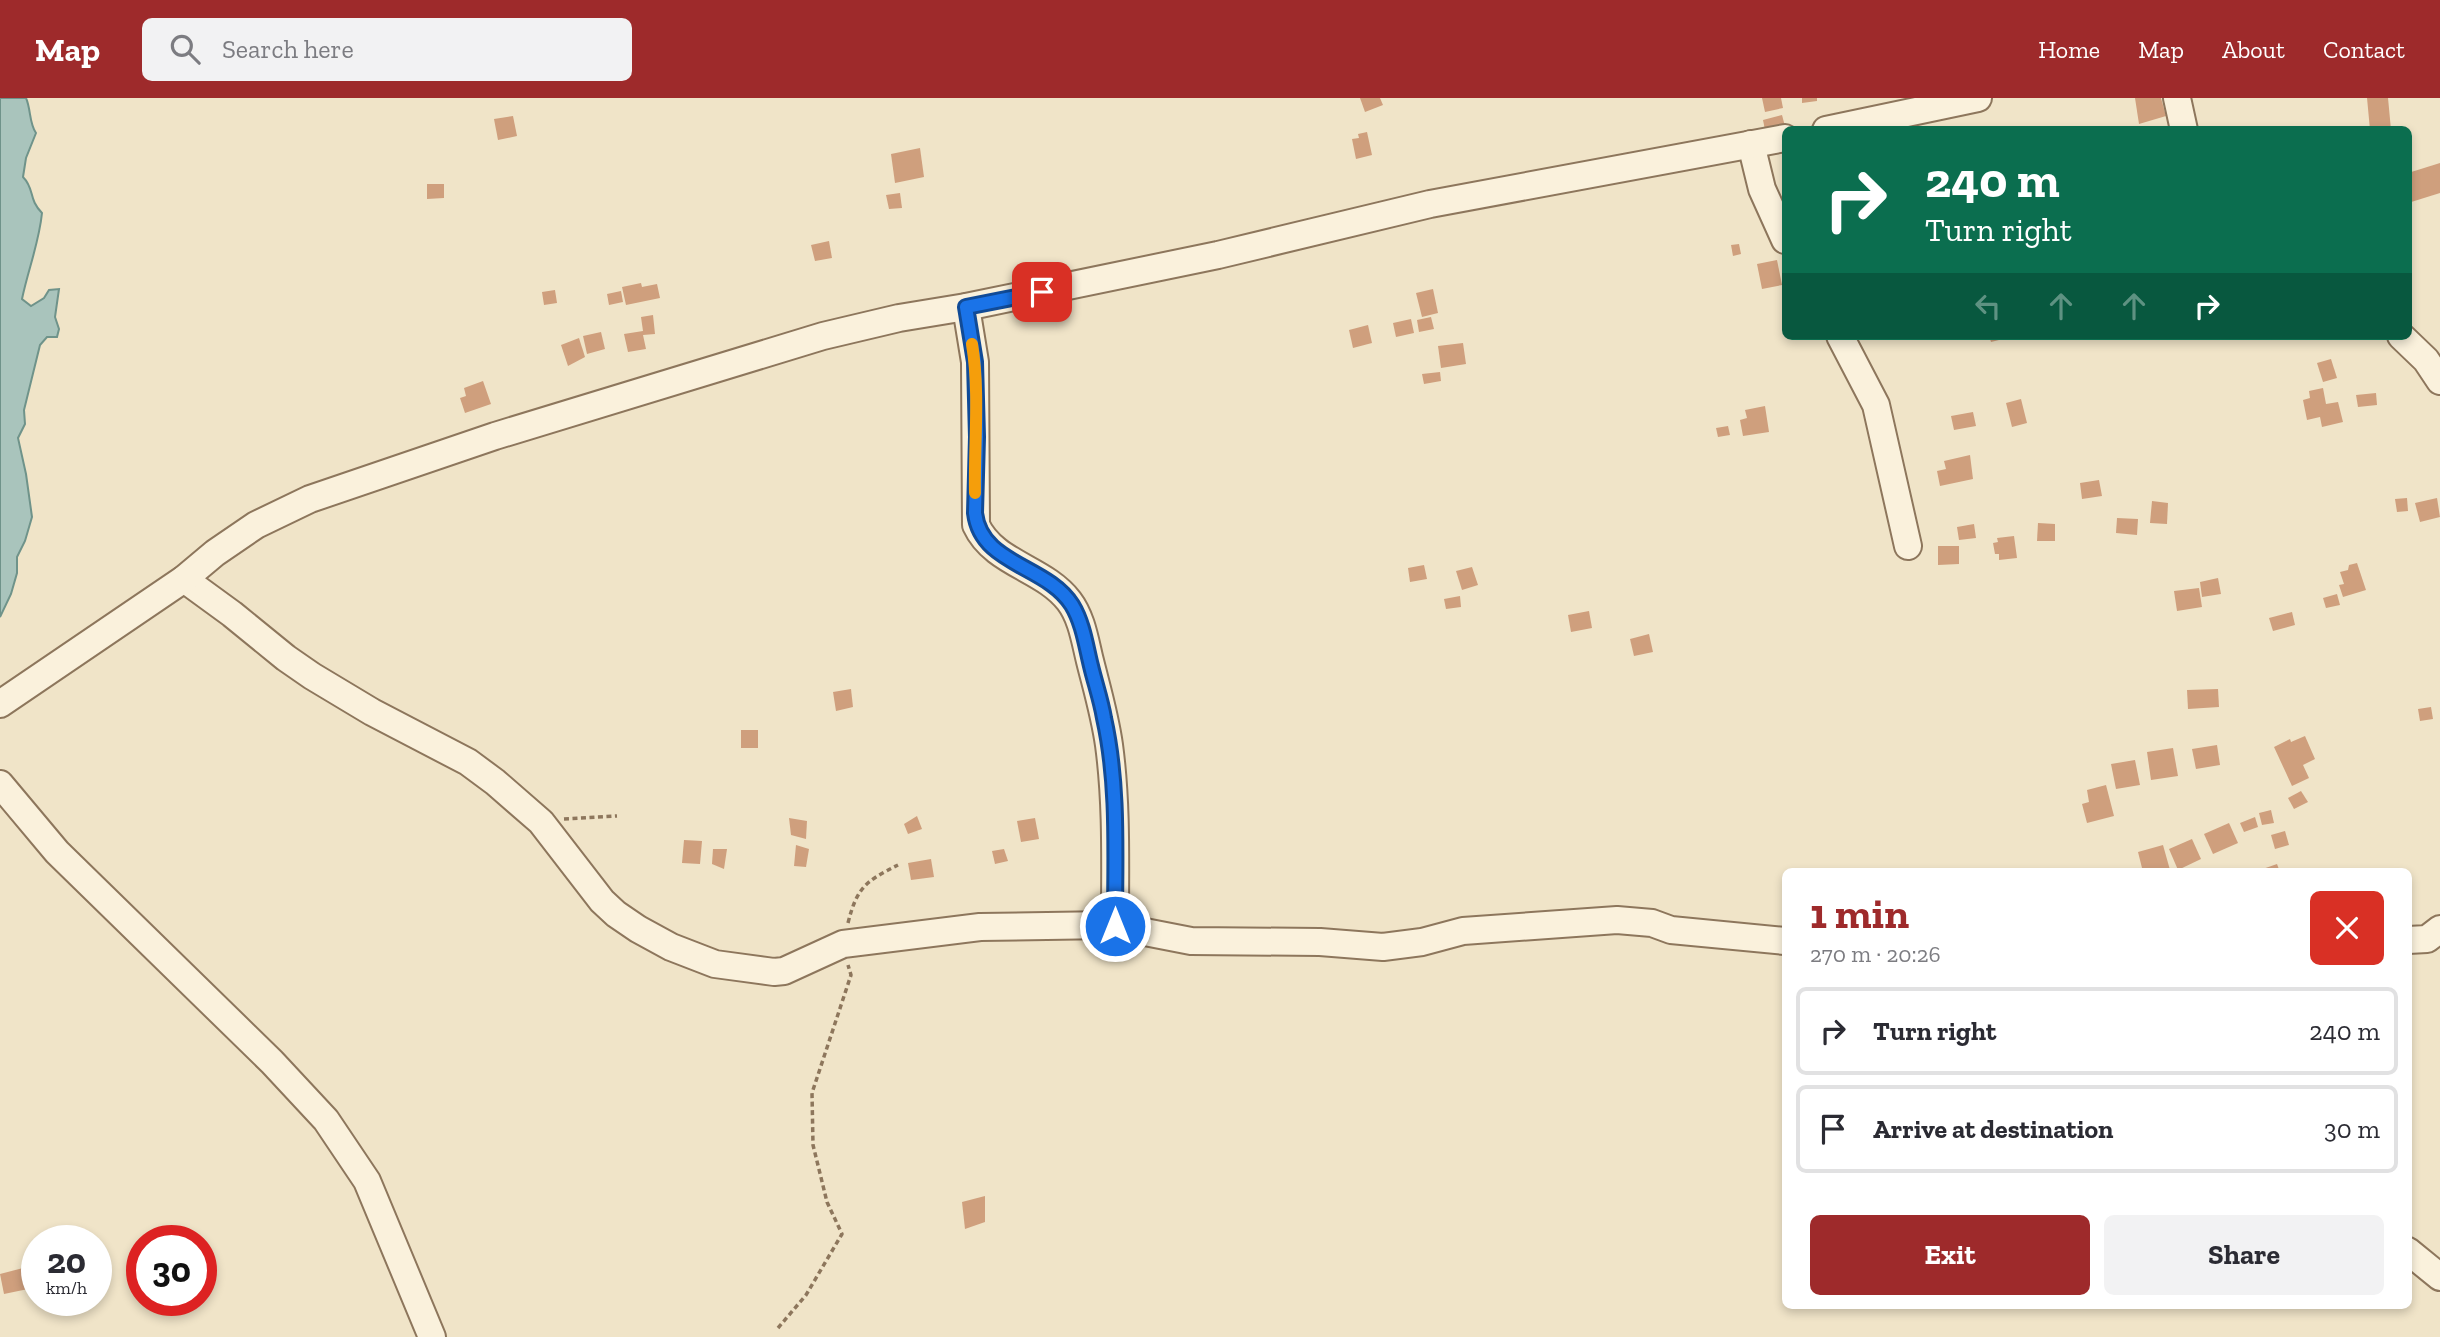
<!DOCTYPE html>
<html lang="en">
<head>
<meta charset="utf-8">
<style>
  :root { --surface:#fff; --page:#f2f2f3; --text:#2b2b33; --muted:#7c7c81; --line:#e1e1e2; --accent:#9e2a2b }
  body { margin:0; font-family:"Zilla Slab",serif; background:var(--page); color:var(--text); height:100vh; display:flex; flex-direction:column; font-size:26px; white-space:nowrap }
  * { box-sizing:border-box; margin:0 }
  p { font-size:23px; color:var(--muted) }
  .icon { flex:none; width:38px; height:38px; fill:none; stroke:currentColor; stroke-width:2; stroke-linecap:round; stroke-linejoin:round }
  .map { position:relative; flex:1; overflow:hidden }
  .panel { position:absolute; left:1782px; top:770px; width:630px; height:441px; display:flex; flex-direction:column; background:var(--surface); border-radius:10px; box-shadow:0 4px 10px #0003 }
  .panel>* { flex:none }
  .hud { position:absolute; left:1782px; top:28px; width:630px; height:214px; border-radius:10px; box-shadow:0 4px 10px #0003; background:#0b6e4f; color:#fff; overflow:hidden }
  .speed { position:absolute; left:21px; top:1127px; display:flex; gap:14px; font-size:35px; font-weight:700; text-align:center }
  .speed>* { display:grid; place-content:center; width:91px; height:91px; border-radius:50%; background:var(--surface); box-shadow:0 4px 10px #0003; line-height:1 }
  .speed small { font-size:18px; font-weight:400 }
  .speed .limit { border:10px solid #d22; background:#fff; color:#111 }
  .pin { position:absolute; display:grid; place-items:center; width:60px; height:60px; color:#fff; margin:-30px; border-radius:14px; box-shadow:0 4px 10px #0006 }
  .me { position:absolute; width:77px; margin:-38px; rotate:0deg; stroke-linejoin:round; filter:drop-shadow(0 0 5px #0008) }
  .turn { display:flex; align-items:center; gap:24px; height:147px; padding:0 28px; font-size:32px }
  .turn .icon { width:91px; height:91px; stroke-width:2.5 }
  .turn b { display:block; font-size:49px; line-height:60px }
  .lanes { display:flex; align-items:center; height:66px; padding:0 28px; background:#0003; justify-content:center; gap:35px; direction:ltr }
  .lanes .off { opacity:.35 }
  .round { display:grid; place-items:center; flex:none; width:74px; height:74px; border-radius:10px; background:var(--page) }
  .headline { display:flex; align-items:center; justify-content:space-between; height:119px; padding:0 28px }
  h1 { font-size:42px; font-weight:700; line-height:52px; color:var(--accent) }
  .button { display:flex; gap:14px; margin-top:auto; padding:14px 28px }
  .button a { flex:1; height:80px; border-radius:10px; background:var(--accent); color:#fff; font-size:28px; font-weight:700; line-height:80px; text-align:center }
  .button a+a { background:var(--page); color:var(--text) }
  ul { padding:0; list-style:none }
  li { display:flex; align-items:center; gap:21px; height:88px; margin:0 14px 10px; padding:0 14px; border:4px solid var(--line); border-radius:10px }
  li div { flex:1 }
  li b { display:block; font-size:26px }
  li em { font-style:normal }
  header { display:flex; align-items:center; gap:42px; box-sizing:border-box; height:98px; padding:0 35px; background:var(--accent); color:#fff }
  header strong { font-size:33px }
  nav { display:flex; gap:38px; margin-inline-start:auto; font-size:24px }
  .search { width:490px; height:63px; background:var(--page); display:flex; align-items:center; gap:18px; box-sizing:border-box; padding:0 24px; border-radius:10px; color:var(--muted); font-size:26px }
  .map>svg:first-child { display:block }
  .water { fill:#a9c4bc; stroke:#6f938a; stroke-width:2 }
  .building { fill:#cf9f7d }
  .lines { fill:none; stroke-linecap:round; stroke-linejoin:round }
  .minor-casing { stroke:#8d765c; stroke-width:30 }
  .path { stroke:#8d765c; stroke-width:3.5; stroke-dasharray:5 3.5; stroke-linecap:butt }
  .minor { stroke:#faf1dc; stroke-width:26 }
  .route-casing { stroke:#114b97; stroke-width:18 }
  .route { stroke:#1a73e8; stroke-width:12 }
  .slow { stroke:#f59e0b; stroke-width:12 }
</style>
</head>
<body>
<header>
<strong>Map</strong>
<div class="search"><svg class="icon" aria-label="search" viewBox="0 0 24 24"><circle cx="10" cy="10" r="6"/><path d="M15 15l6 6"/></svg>Search here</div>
<nav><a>Home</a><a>Map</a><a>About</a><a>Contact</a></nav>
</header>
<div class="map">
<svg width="2440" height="1239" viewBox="0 0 2440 1239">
  <rect width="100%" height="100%" fill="#f0e4c8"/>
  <!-- water -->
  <path class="water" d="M0,0H26C31,11 29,25 36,35L26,60L23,79C35,91 28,101 42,115C39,145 28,172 22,201L31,208L44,200L49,192L59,191L55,219L59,231L57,239H47L40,247L24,312L25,326L18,340L26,376L32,419L25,443L17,459V475L11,496L0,519Z"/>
  <!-- building -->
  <g class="building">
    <path d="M1360,0H1380L1383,7L1365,14Z"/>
    <path d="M1762,0H1781L1783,10L1765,14Z"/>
    <path d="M1802,0H1817V3L1802,5Z"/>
    <path d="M2135,0H2161L2166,18L2139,26Z"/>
    <path d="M2367,0H2388L2391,32H2370Z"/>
    <path d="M1782,17L1786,32L1766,37L1763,22Z"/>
    <path d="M513,18L517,38L498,42L494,21Z"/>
    <path d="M1367,34L1372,57L1356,61L1352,41L1359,40L1358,36Z"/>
    <path d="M920,50L924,79L895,85L891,56Z"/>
    <path d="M2440,65V95L2408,105V75Z"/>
    <path d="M427,86H444V100L427,101Z"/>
    <path d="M900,95L902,110L889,111L886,97Z"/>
    <path d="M829,143L832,160L815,163L811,147Z"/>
    <path d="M1739,146L1741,156L1733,158L1731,147Z"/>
    <path d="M1777,162L1782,187L1762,191L1757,166Z"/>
    <path d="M641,185L642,189L657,186L660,200L626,207L622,189Z"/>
    <path d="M1433,191L1438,215L1422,219L1416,195Z"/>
    <path d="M555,192L557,205L544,207L542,194Z"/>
    <path d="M621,193L623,204L609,207L607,196Z"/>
    <path d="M653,217L655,236L643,237L646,251L628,254L624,236L643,233L641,219Z"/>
    <path d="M1431,219L1434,231L1419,234L1417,222Z"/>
    <path d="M1411,221L1414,235L1396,239L1393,225Z"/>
    <path d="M1368,227L1372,245L1353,250L1349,232Z"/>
    <path d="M601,234L605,251L587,256L583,238Z"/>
    <path d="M1989,238H2011V239L1991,244Z"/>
    <path d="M579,240L585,259L568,268L561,247Z"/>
    <path d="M1463,245L1466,266L1441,270L1438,248Z"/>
    <path d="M2331,261L2337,280L2323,284L2317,265Z"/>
    <path d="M1440,274L1441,283L1424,286L1422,276Z"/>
    <path d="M483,283L491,306L465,315L460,300L466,298L464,290Z"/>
    <path d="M2323,290L2326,306L2338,304L2343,324L2322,329L2320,319L2307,322L2303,302L2310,300L2309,293Z"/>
    <path d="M2376,295L2377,307L2358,309L2356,297Z"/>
    <path d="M2021,301L2027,325L2012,329L2006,305Z"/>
    <path d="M1765,308L1769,334L1743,338L1740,322L1747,320L1745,312Z"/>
    <path d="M1973,314L1976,328L1954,332L1951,318Z"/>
    <path d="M1728,328L1730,337L1718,339L1716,330Z"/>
    <path d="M1970,357L1973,381L1940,388L1937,373L1946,371L1944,363Z"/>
    <path d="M2099,382L2102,398L2082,401L2080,385Z"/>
    <path d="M2407,400L2408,413L2397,414L2395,401Z"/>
    <path d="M2437,400L2440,419L2420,424L2415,405Z"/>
    <path d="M2152,403L2168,405L2167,426L2150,425Z"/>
    <path d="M2117,420L2138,421L2137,437L2116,435Z"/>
    <path d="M2038,425L2055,426V443H2037Z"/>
    <path d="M1974,426L1976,440L1959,442L1957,429Z"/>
    <path d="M2014,438L2017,460L1999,462V456H1995L1993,445L1998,444L1997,440Z"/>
    <path d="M1938,448H1959V466L1938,467Z"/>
    <path d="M2357,465L2366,492L2343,499L2339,487L2344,486L2340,474L2348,472L2349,467Z"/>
    <path d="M1424,467L1427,481L1410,484L1408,470Z"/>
    <path d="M1472,469L1478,487L1462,492L1456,473Z"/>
    <path d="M2218,480L2221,496L2202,499L2200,484Z"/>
    <path d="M2199,490L2202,509L2177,513L2174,493Z"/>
    <path d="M2337,496L2340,507L2326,510L2323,500Z"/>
    <path d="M1460,498L1461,509L1446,511L1444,501Z"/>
    <path d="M1589,513L1592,530L1571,534L1568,517Z"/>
    <path d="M2292,514L2295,527L2273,533L2269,520Z"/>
    <path d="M1649,536L1653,554L1634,558L1630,541Z"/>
    <path d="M851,591L853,609L836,613L833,594Z"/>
    <path d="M2218,591L2219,609L2188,611L2187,592Z"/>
    <path d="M2431,609L2433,621L2420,623L2418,611Z"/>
    <rect x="741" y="632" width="17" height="18"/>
    <path d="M2305,638L2315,661L2303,667L2309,680L2292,688L2274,649L2290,641L2291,644Z"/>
    <path d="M2217,647L2220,667L2196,671L2192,651Z"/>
    <path d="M2173,650L2178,678L2151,682L2147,654Z"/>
    <path d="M2135,662L2140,687L2116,691L2111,666Z"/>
    <path d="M2106,687L2114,718L2087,725L2082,706L2089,704L2087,692Z"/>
    <path d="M2301,693L2308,704L2294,711L2288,700Z"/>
    <path d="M2271,712L2274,725L2262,727L2259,715Z"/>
    <path d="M917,718L922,731L908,736L904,726Z"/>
    <path d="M2255,719L2258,729L2244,734L2240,725Z"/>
    <path d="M789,720L807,723L806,741L791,737Z"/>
    <path d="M1035,720L1039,741L1021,744L1017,723Z"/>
    <path d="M2229,725L2238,745L2213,756L2204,736Z"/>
    <path d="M2285,733L2289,747L2275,751L2271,737Z"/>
    <path d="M2192,741L2201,761L2178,772L2169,751Z"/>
    <path d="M684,742L702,743L700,766L682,765Z"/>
    <path d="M796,747L809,751L806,769L794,768Z"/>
    <path d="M2163,747L2170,772L2143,774L2138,754Z"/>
    <path d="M713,751H727L724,771L712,766Z"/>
    <path d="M1004,751L1008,763L995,766L992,753Z"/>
    <path d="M931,761L934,779L911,782L908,765Z"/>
    <path d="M2277,766L2280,774H2257V773Z"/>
    <path d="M985,1098V1124L965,1131L962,1104Z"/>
    <path d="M37,1165V1179L31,1180L28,1167Z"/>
    <path d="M23,1170L28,1191L4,1196L0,1176Z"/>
  </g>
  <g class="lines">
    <!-- minor casing -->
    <g class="minor-casing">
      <g id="minor">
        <path d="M2177,0L2184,32"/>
        <path d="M1826,32L1978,0"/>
        <path d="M1751,46L1762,91L1785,142"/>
        <path d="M966,209L975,264L976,427C994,466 1044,470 1069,503C1082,520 1085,543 1090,563C1097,591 1105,618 1109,647C1117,706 1115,767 1115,827"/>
        <path d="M1840,238L1876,307L1908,448"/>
        <path d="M2401,238L2426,262L2440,283"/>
        <path d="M184,481L232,516L286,560L312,578L372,614L468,664L495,684L541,724L602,803L616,816L638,831L671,849L715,866L774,874L784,873L843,846L980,829L1109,827L1191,843L1320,844L1383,849L1422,844L1463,833L1617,822L1652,825L1671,832L1785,843"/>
        <path d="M0,606L184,481L215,455L256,427L310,401L495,338L823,238L899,220L966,209L1218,157L1430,106L1785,40"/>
        <path d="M0,686L57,754L272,964L326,1022L367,1083L432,1239"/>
        <path d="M2408,842L2427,841L2440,831"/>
        <path d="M2408,1153L2440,1179"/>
      </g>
    </g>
    <!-- path -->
    <g class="path">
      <path d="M564,721L617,718"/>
      <path d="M848,825C857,789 866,783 898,767"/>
      <path d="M778,1230L806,1197L842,1136L827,1104L813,1047L812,995L851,877L848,867"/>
    </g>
    <!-- minor -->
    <use href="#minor" class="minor"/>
  </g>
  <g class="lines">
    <!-- route casing -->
    <g class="route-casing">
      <path id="route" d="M1042,194L966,209L975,264L977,339L975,415C981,467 1047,467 1072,507C1083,525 1086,548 1091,568C1095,585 1101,602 1104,620C1119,687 1115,759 1115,828"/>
    </g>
    <!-- route -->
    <use href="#route" class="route"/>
    <!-- slow -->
    <path class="slow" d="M972,246C980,295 974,345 975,395"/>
  </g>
</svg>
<div class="speed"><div>20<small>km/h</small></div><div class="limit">30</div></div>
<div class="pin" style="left:1042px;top:194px;background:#d93025"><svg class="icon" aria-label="arrive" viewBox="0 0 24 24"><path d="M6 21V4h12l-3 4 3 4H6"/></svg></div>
<svg class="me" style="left:1115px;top:828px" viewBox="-20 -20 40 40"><circle r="17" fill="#1a73e8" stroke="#fff" stroke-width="3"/><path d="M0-11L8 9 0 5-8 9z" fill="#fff"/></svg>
<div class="hud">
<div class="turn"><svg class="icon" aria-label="right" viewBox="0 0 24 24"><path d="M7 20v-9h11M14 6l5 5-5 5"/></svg><div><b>240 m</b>Turn right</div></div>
<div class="lanes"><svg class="icon off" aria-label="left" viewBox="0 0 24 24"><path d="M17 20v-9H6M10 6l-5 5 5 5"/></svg><svg class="icon off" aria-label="ahead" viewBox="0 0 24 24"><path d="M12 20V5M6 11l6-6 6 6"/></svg><svg class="icon off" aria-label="ahead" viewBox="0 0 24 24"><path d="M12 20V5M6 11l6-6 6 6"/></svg><svg class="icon" aria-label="right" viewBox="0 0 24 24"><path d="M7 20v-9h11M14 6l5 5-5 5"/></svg></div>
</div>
<section class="panel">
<div class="headline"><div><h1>1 min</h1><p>270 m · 20:26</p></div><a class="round" style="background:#d93025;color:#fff"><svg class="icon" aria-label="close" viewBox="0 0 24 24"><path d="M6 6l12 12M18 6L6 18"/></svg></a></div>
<ul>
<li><svg class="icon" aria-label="right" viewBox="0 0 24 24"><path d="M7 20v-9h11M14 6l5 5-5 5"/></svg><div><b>Turn right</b></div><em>240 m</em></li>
<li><svg class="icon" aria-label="arrive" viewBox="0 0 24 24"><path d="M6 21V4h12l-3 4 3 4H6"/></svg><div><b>Arrive at destination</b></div><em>30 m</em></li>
</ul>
<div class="button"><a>Exit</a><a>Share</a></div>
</section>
</div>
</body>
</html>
